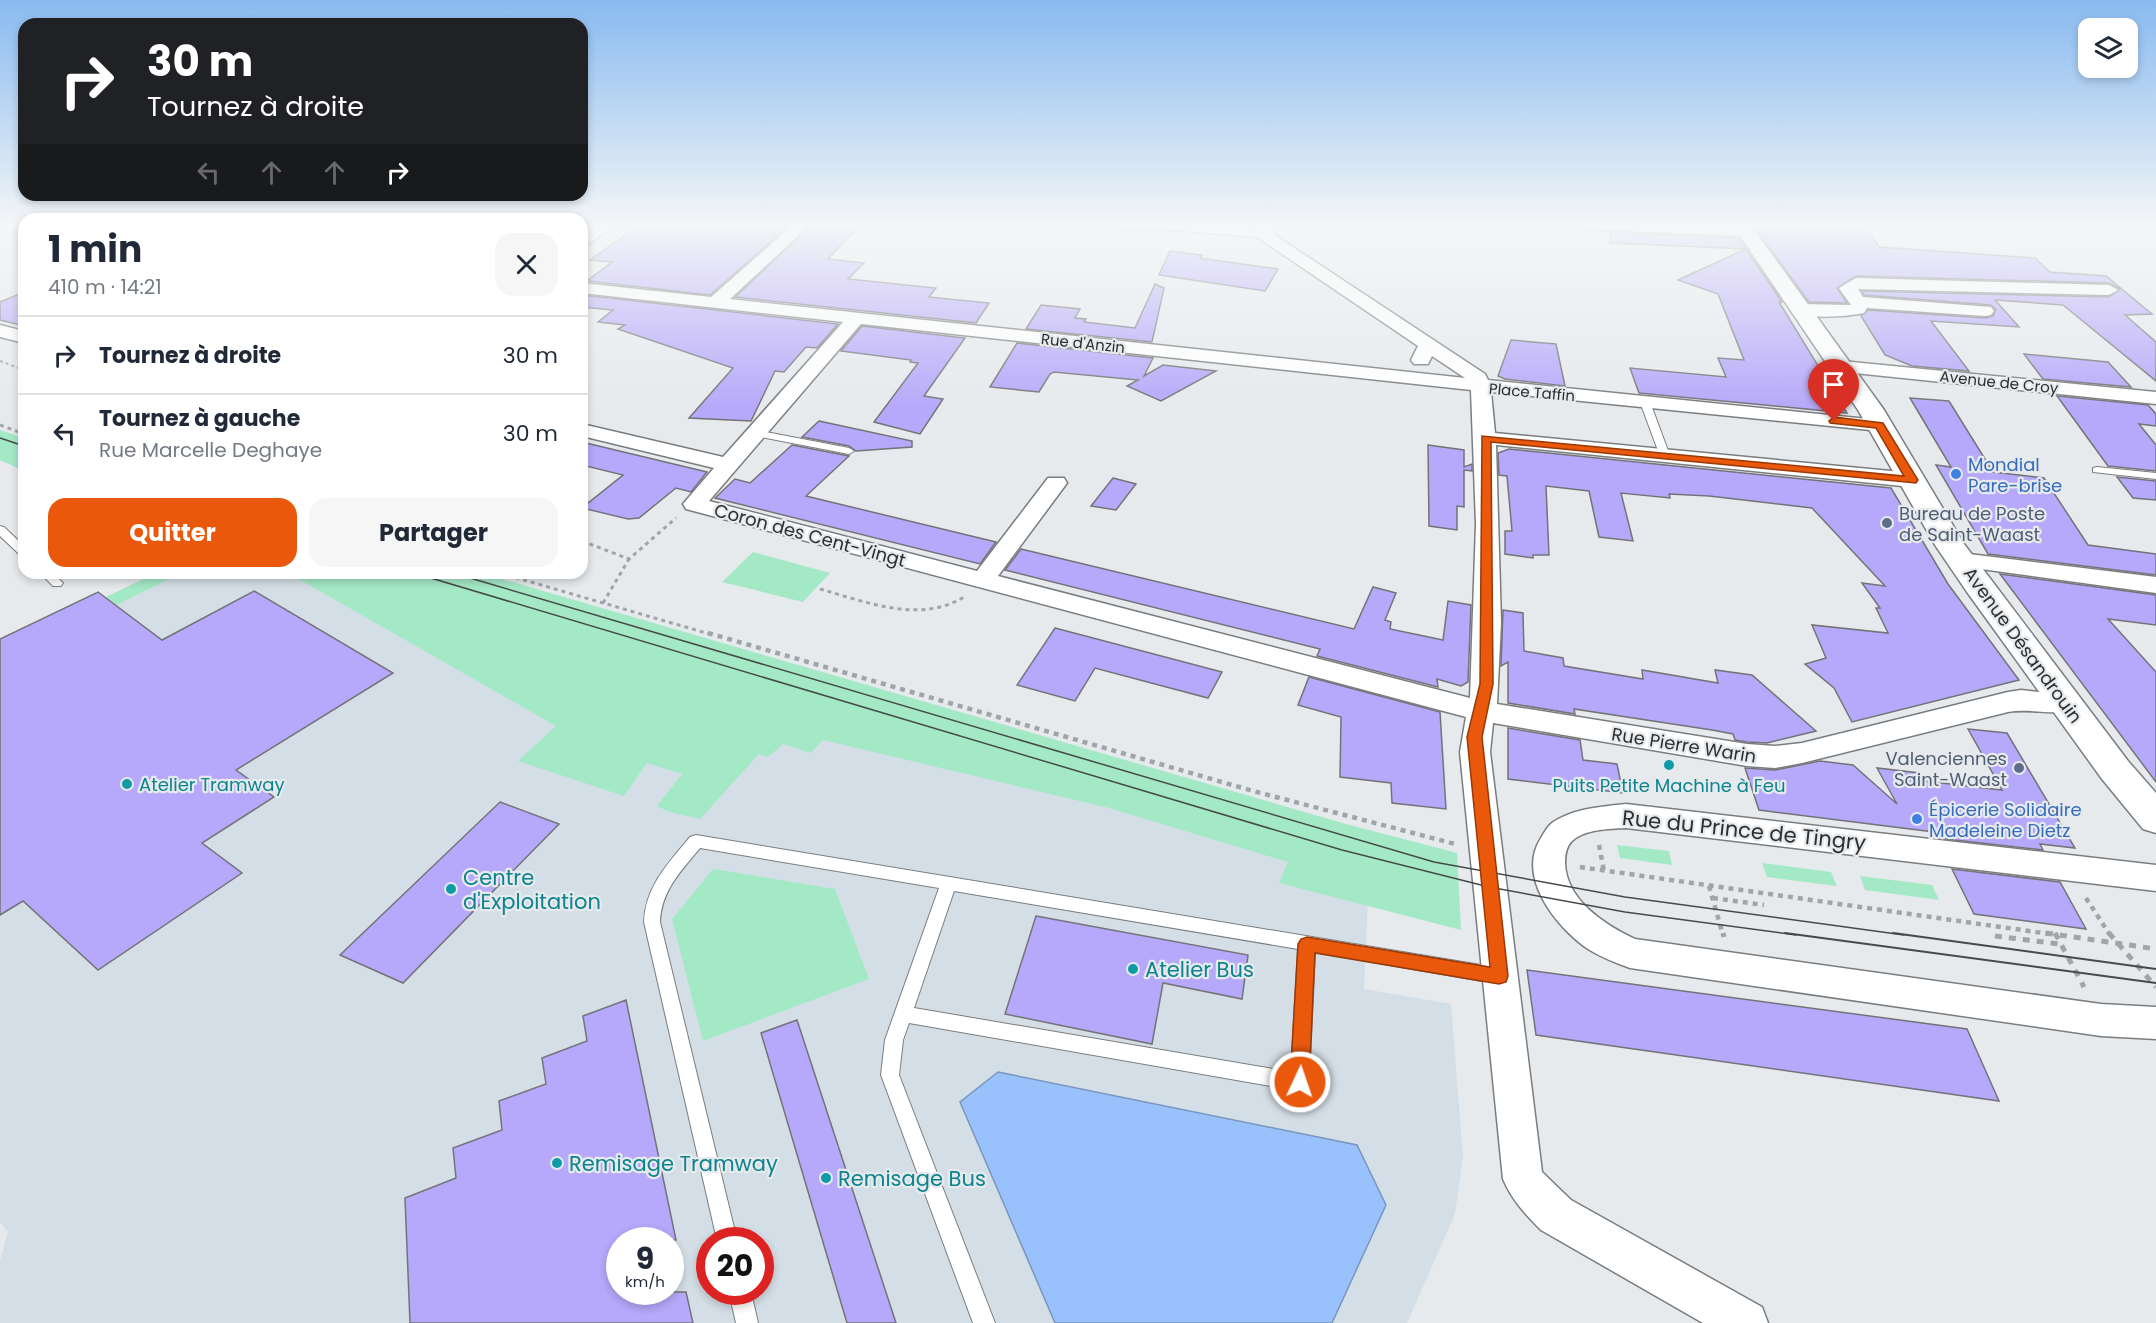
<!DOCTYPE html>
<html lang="fr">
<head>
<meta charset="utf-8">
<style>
  :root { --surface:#fff; --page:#f6f6f7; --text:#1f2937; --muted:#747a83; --line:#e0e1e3; --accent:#ea580c }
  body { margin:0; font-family:Poppins,sans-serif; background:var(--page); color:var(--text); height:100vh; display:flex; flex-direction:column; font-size:22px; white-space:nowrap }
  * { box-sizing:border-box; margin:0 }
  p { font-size:20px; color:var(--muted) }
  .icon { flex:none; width:33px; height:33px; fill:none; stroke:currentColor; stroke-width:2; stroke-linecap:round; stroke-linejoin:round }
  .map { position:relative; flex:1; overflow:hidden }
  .panel { position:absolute; left:18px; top:213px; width:570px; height:366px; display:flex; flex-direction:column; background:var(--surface); border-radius:18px; box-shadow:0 3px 9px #0003 }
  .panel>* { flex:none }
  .guide { position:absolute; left:18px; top:18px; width:570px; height:183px; border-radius:18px; box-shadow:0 3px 9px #0003; background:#202124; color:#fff; overflow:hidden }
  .buttons { position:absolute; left:2078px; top:18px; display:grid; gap:12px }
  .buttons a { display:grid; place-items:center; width:60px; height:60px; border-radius:12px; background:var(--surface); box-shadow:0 3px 9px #0003; font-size:30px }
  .speed { position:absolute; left:606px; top:1227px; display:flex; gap:12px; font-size:30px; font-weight:700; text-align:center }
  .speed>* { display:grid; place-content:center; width:78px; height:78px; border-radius:50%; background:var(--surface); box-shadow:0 3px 9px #0003; line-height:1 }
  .speed small { font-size:15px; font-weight:400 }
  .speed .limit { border:9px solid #d22; background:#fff; color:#111 }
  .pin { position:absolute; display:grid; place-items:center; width:51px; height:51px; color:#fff; margin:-62px -26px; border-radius:50% 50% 50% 0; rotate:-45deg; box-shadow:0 0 6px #0007 }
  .pin .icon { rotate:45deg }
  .me { position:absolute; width:66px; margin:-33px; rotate:3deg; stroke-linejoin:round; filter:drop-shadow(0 0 4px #0008) }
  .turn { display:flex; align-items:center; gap:21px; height:126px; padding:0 30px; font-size:27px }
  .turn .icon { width:78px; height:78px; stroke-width:2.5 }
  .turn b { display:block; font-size:42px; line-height:51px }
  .lanes { display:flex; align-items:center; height:57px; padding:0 30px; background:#0003; justify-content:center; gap:30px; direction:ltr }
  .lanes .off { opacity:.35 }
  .round { display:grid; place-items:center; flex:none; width:63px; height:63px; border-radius:18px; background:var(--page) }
  .headline { display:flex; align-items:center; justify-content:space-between; height:102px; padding:0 30px }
  h1 { font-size:36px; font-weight:700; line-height:45px }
  .cta { display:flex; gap:12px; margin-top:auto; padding:12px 30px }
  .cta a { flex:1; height:69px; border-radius:18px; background:var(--accent); color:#fff; font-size:24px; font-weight:700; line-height:69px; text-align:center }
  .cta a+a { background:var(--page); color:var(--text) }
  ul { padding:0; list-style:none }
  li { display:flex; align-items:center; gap:18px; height:78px; padding:0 30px; border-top:2px solid var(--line) }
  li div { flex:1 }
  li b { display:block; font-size:22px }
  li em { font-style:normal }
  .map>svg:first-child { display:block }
  .built { fill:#d4dee6; fill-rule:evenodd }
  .green { fill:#a4e9c6 }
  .water { fill:#99c2fc; stroke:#7896be; stroke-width:1.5 }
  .building { fill:#b6a8fa; stroke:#747377; stroke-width:1.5 }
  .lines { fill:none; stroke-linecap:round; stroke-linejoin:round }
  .lane-casing { stroke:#7a7d7f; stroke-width:2 }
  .street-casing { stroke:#7a7d7f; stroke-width:3 }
  .secondary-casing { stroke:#7a7d7f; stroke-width:3 }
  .path-far3 { stroke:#a1a5a7; stroke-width:2; stroke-dasharray:3 3; stroke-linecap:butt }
  .path-far2 { stroke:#a1a5a7; stroke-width:3; stroke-dasharray:4 4; stroke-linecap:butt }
  .path-far1 { stroke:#a1a5a7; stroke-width:4.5; stroke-dasharray:5 5; stroke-linecap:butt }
  .path { stroke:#a1a5a7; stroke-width:5; stroke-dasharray:7 7; stroke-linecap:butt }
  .lane { fill:#fff; fill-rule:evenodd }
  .street { fill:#fff; fill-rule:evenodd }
  .secondary { fill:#fff; fill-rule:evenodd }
  .tram-far1 { stroke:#47494b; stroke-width:1.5 }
  .tram { stroke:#47494b; stroke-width:2 }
  .route { fill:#ea580c; stroke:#983908; stroke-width:1.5 }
  .shop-dot { fill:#3f7fe0; stroke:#e6eaed; stroke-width:2 }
  .service-dot { fill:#5c6f8a; stroke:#e6eaed; stroke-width:2 }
  .culture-dot { fill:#0f9aa8; stroke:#e6eaed; stroke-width:2 }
  .labels { text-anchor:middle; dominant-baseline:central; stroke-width:4.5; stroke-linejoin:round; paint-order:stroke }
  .far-street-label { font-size:15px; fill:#2c2e2f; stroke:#e6eaed }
  .shop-label { font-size:18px; fill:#366cbe; stroke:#e6eaed; text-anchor:start }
  .service-label { font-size:18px; fill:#4e5e75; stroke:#e6eaed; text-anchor:start }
  .street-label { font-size:18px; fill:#2c2e2f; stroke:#e6eaed }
  .culture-label { font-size:18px; fill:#0d838f; stroke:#e6eaed; text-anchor:start }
  .near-street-label { font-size:21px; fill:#2c2e2f; stroke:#e6eaed }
  .near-culture-label { font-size:21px; fill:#0d838f; stroke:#e6eaed; text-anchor:start }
</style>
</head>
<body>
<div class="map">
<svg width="2156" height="1323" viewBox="0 0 2156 1323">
  <rect width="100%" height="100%" fill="#e6eaed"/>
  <!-- built -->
  <path class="built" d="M156,573H385L1442,895L1368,898L1364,989L1451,1004L1463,1157L1455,1214L1407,1323H0V1261L8,1232L0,1222V648ZM620,1240H670V1292H620ZM710,1240H760V1292H710Z"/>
  <!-- green -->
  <g class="green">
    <path d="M0,430L24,438V471L0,460Z"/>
    <path d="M753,552L830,573L803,602L722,582Z"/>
    <path d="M156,573H181L0,663V648Z"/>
    <path d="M288,573H481L1346,824L1457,853L1461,930L1279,883L1288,862L1109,808L823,740L811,753L783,744L768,757L759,754L700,819L669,812L657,806L682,774L647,763L624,796L518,761L556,726Z"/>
    <path d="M1617,845L1669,851L1672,865L1620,858Z"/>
    <path d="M1762,863L1831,872L1837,886L1767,877Z"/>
    <path d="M713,869L835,889L869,979L703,1041L672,919Z"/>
    <path d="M1860,876L1932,885L1939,900L1865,890Z"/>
  </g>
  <!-- water -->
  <path class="water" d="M998,1072L1357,1145L1386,1205L1332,1323H1055L960,1102Z"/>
  <!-- building -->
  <g class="building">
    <path d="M641,224H791L710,295L587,281L612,262L590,260Z"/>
    <path d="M813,224H861L828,259L864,263L848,279L936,288L929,297L989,303L976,323L735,297Z"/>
    <path d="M1752,224H1860L1880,247L2035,258L2050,272L2106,276L2152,314L2125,315L2156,342V381L2063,305L1995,300L2019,327L1931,321L1969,371L1912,366L1885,355L1861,316L1868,310L1985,318L1993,316L1996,310L1991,305L1864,295L1862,291L2109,297L2120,289L2109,283L1856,276L1837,288L1847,303L1809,302Z"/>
    <path d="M1610,232L1739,238L1746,249L1610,243Z"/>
    <path d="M1746,249L1782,302H1779L1847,413L1639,393L1630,368L1726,377L1718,358L1744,360L1718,294L1678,280Z"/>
    <path d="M1170,251L1202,255L1200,258L1278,269L1265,291L1159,275Z"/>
    <path d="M1155,284L1164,288L1152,342L1026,329L1041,305L1080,309L1075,318L1086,319L1084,322L1135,328Z"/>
    <path d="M24,292V326L0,320V302Z"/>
    <path d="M582,295L838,324L817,348L806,347L784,372L775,371L751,421L689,418L733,368L618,329L625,325L598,322L613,310L582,307Z"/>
    <path d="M862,326L965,338L924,396L943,399L920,434L874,422L918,363L910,362L911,360L841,351Z"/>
    <path d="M1511,340L1556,344L1565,386L1505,379L1498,376Z"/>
    <path d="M1017,343L1153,358L1144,376L1163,365L1216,371L1161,401L1127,386L1138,380L1054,372L1050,374L1039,392L990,387Z"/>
    <path d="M2024,354L2108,362L2131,387L2043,379Z"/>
    <path d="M2057,396L2148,405L2156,414V426L2139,424L2156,445V471L2108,466Z"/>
    <path d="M1910,398L1949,401L1993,472L2044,478L2088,545L2156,554V575L1988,554L1936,465L1951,467Z"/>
    <path d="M819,421L912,441V447L856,451L849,446L802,437Z"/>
    <path d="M582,442L707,472L691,492L676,488L639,518L628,519L582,508L623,475L582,465Z"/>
    <path d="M792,445L849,456L806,496L996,542L980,564L715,498L735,479L750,483Z"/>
    <path d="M1428,445L1464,450V467L1472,464V471L1464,470V507L1457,506V530L1429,526Z"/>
    <path d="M1509,449L1891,488L1948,584L2019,680L1852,722L1834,688L1805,664L1826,658L1812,625L1888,633L1876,608H1880L1862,583L1885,586L1812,508L1709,496L1669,494L1670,498L1621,493L1633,541L1599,537L1589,491L1546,486L1549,555H1533V558L1505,554V531H1512L1507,476L1499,475L1498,453Z"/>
    <path d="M2117,477L2156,481V500L2133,498Z"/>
    <path d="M1113,478L1136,484L1116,510L1091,506Z"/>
    <path d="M1021,549L1354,629L1373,587L1396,593L1385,620L1391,622L1390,629L1419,635L1443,640L1448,601L1471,605L1468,682L1461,686L1437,679L1438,687L1317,656L1320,649L1005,570Z"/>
    <path d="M2000,574L2156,595V625L2108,619L2156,672V782Z"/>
    <path d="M254,591L393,673L236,770L274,797L202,843L242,873L98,970L23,901L0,915V639L98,592L162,640Z"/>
    <path d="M1503,610L1523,613L1524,651L1563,658L1564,666L1643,679L1642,670L1718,683L1715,670L1752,675L1816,731L1767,743L1747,742L1735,740L1733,734L1712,730L1574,709L1575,714L1508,703V662L1501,666Z"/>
    <path d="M1055,628L1222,672L1208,698L1095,668L1075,701L1017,685Z"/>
    <path d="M1309,677L1440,712L1446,809L1392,803L1391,783L1340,777L1341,717L1298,705Z"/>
    <path d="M1508,728L1580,740L1583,760L1617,764L1623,793L1508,779Z"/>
    <path d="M1968,729L2007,733L2075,848L2040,844L2043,850L1937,838L1934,832L1759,810L1745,768L1775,770L1820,761L1853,765L1897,804L1877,768L1920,773L1925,781L2002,790Z"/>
    <path d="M500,802L559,824L403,983L340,955Z"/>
    <path d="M1952,869L2060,882L2086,929L1974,914Z"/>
    <path d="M1036,916L1248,955L1242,999L1163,983L1152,1044L1005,1014Z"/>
    <path d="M1527,970L1967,1029L1999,1101L1536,1035Z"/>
    <path d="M626,1000L676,1240H620V1292H686L693,1323H410L405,1198L456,1178L453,1148L502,1130L499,1101L546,1084L542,1058L587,1041L583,1016Z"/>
    <path d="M797,1020L896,1323H847L761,1033Z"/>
  </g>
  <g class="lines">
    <!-- lane casing -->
    <g class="lane-casing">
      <g id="lane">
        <path d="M1645,399L1650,402L1670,456L1669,458H1661L1660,456L1640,402Z"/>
        <path d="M755,430L849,448L854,451L849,454L751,435V431Z"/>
        <path d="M2097,467L2156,473V479L2093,472V468Z"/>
        <path d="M0,526L4,527L24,546V556L20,555L0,536Z"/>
        <path d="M40,573H53L63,583L61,586H53Z"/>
        <path d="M696,835L1499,968L1505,971L1508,976L1505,981L1499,984L1315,952L1309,1082L1307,1088L1300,1091L909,1023L903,1040L899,1075L995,1323H973L881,1075L885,1040L939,888L700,848C681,871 661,891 660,922L737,1240H717L644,922C645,887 669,862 690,837ZM954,891L1298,949L1291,1072L914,1008Z"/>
        <path d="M729,1292H751L758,1323H736Z"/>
      </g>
    </g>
    <!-- street casing -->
    <g class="street-casing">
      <g id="street">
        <path d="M600,224H618L582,248V236Z"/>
        <path d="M794,224H811L730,299L1465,378L1432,356L1428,364H1414L1411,360L1418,346L1257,237L1158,229L1119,230L1111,225L1204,224L1254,228L1267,224H1284L1273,234L1485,374L1488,380L1887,421L1890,425L1887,429L1880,431L1491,392L1495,433L1912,473L1920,475L1923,480L1920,485L1912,487L1496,445L1501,623L1497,704L1747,744L1775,746L1802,743L2008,692L2021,690L2075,696L2079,703L2075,710C2053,716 2030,708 2008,712L1802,763L1775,768L1747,766L1493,723L1490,752L1542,1172L1571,1200L1762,1307L1768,1323H1703L1541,1230C1525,1214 1512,1200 1503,1179L1460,752L1466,717L686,509L683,504L714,468L582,436V424L723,457L843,322L582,293V283L711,297ZM861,324L1471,390L1476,524L1470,698L998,576L1067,483L1064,478H1048L977,571L709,501Z"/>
        <path d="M1573,224L1746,226L1754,231L1746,236L1581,229Z"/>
        <path d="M1856,278L2109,285L2118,290L2109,295L1858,289L1863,297L1991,307L1994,311L1991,315L1985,316L1867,308L1864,313C1850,316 1802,321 1792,309L1801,304L1851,305L1839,288Z"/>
        <path d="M0,325L24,331V343L0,337Z"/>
        <path d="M1842,361L2156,392V404L1835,371L1832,367L1835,363Z"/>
        <path d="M1961,553L2156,577V593L1952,565L1949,560L1952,555Z"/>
        <path d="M1626,804L2156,865V891L1626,828C1609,829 1585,829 1572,841C1566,847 1565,855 1565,863C1566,900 1605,925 1635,939L2101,1004L2156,1007V1039L2101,1036L1630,968C1616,963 1601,957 1588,949C1556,927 1516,877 1541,838C1544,833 1547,827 1552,823C1574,808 1600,807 1626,804Z"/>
      </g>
    </g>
    <!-- secondary casing -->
    <g class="secondary-casing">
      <path id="secondary" d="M1732,224H1750L1884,410L1964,544L2128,761L2156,793V833L2143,829L2102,779L1967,592L1935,545L1858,410Z"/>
    </g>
    <!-- path-far3 -->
    <path class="path-far3" d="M0,361L24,370"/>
    <!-- path-far2 -->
    <g class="path-far2">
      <path d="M0,425L24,434"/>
      <path d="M582,541L629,559L676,518"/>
      <path d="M500,573L713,635"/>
      <path d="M820,589C866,602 920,624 964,597"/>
      <path d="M603,603L629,559"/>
    </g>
    <!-- path-far1 -->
    <g class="path-far1">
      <path d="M708,633L1253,791L1455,844"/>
      <path d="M1599,845L1604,871"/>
      <path d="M1580,867L2057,935"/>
      <path d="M1709,886L1723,935"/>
      <path d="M1713,898L1764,905"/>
      <path d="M2086,898L2110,935"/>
    </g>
    <!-- path -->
    <g class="path">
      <path d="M1723,933L1724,937"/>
      <path d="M2046,933L2156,949"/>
      <path d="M2055,933L2084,987"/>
      <path d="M2109,933L2156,987"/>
      <path d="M1995,936L2059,944"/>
    </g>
    <!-- lane -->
    <use href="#lane" class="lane"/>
    <!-- street -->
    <use href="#street" class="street"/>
    <!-- secondary -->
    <use href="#secondary" class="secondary"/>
    <!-- tram-far1 -->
    <g class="tram-far1">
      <path d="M0,438L24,446"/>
      <path d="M414,573L1342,850L1489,887L1625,912L1796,935"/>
      <path d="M453,573L1434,862L1625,897L1904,935"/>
    </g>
    <!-- tram -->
    <g class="tram">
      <path d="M1785,933L2156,983"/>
      <path d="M1893,933L2156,969"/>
    </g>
  </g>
  <!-- sky -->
  <linearGradient id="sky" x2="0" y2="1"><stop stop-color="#88baf0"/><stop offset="0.55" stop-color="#f4f6f7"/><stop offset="1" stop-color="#f4f6f7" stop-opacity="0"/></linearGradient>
  <rect width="2156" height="409" fill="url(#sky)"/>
  <!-- route -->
  <path class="route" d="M1834,417L1883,423L1918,480L1916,483L1491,442L1493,684L1482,737L1508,976L1506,982L1499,984L1315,953L1309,1082L1306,1088L1300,1091L1293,1088L1290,1082L1298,944L1301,939L1307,937L1490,967L1467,737L1480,684L1482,436L1904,476L1876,428L1830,423L1829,421Z"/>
  <!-- markers -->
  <g class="shop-dot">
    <circle cx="1956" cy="474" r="6"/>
    <circle cx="1917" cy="819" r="6"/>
  </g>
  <g class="service-dot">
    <circle cx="1887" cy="523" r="6"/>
    <circle cx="2019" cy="768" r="6"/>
  </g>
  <g class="culture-dot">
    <circle cx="1669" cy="765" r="6"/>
    <circle cx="127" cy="784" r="6"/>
    <circle cx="451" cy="889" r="6"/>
    <circle cx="1133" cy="969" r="6"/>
    <circle cx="557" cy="1163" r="6"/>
    <circle cx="826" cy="1178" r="6"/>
  </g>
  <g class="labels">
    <!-- far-street labels -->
    <g class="far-street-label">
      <text transform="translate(1083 343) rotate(6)">Rue d'Anzin</text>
      <text transform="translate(1999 382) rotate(6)">Avenue de Croy</text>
      <text transform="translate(1532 392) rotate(5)">Place Taffin</text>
    </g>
    <!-- shop labels -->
    <g class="shop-label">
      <text x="1968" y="464">Mondial<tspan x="1968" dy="21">Pare-brise</tspan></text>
      <text x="1929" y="809">Épicerie Solidaire<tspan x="1929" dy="21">Madeleine Dietz</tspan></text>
    </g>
    <!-- service labels -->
    <g class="service-label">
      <text x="1899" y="513">Bureau de Poste<tspan x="1899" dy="21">de Saint-Waast</tspan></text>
      <text x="2007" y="758" text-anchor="end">Valenciennes<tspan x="2007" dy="21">Saint-Waast</tspan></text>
    </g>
    <!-- street labels -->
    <g class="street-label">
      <text transform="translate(810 535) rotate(15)">Coron des Cent-Vingt</text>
      <text transform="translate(2023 645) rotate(54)">Avenue Désandrouin</text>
      <text transform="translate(1684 745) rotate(9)">Rue Pierre Warin</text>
    </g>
    <!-- culture labels -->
    <g class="culture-label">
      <text x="139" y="784">Atelier Tramway</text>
      <text x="1669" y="785" text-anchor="middle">Puits Petite Machine à Feu</text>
    </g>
    <!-- near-street labels -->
    <g class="near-street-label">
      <text transform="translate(1744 830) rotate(6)">Rue du Prince de Tingry</text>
    </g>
    <!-- near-culture labels -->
    <g class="near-culture-label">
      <text x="463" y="877">Centre<tspan x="463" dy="24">d'Exploitation</tspan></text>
      <text x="1145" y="969">Atelier Bus</text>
      <text x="569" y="1163">Remisage Tramway</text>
      <text x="838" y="1178">Remisage Bus</text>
    </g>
  </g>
</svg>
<div class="buttons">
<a><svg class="icon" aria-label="layers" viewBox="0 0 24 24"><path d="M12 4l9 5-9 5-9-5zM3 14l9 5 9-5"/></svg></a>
</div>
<div class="speed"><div>9<small>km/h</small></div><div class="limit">20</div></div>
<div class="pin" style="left:1834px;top:421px;background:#d93025"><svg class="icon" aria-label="arrive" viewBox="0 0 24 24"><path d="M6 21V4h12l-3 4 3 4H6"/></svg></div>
<svg class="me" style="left:1300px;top:1082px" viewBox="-20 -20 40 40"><circle r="17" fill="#ea580c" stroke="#fff" stroke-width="3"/><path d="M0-11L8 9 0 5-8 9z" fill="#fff"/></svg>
<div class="guide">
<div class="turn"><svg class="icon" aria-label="right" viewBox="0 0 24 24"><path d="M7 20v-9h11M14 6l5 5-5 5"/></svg><div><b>30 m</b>Tournez à droite</div></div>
<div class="lanes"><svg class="icon off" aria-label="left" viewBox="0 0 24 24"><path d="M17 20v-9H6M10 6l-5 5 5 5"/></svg><svg class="icon off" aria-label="ahead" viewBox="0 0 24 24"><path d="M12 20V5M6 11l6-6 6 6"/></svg><svg class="icon off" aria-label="ahead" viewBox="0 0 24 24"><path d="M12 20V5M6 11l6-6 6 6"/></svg><svg class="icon" aria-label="right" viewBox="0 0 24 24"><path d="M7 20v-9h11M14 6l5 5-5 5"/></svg></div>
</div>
<section class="panel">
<div class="headline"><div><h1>1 min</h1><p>410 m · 14:21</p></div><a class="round"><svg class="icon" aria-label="close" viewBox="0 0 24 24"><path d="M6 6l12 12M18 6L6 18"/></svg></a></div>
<ul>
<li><svg class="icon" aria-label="right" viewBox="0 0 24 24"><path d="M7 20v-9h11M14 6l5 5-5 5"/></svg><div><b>Tournez à droite</b></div><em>30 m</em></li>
<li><svg class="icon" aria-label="left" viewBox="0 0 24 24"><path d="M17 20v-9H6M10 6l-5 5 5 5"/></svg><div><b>Tournez à gauche</b><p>Rue Marcelle Deghaye</p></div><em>30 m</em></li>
</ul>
<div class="cta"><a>Quitter</a><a>Partager</a></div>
</section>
</div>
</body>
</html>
